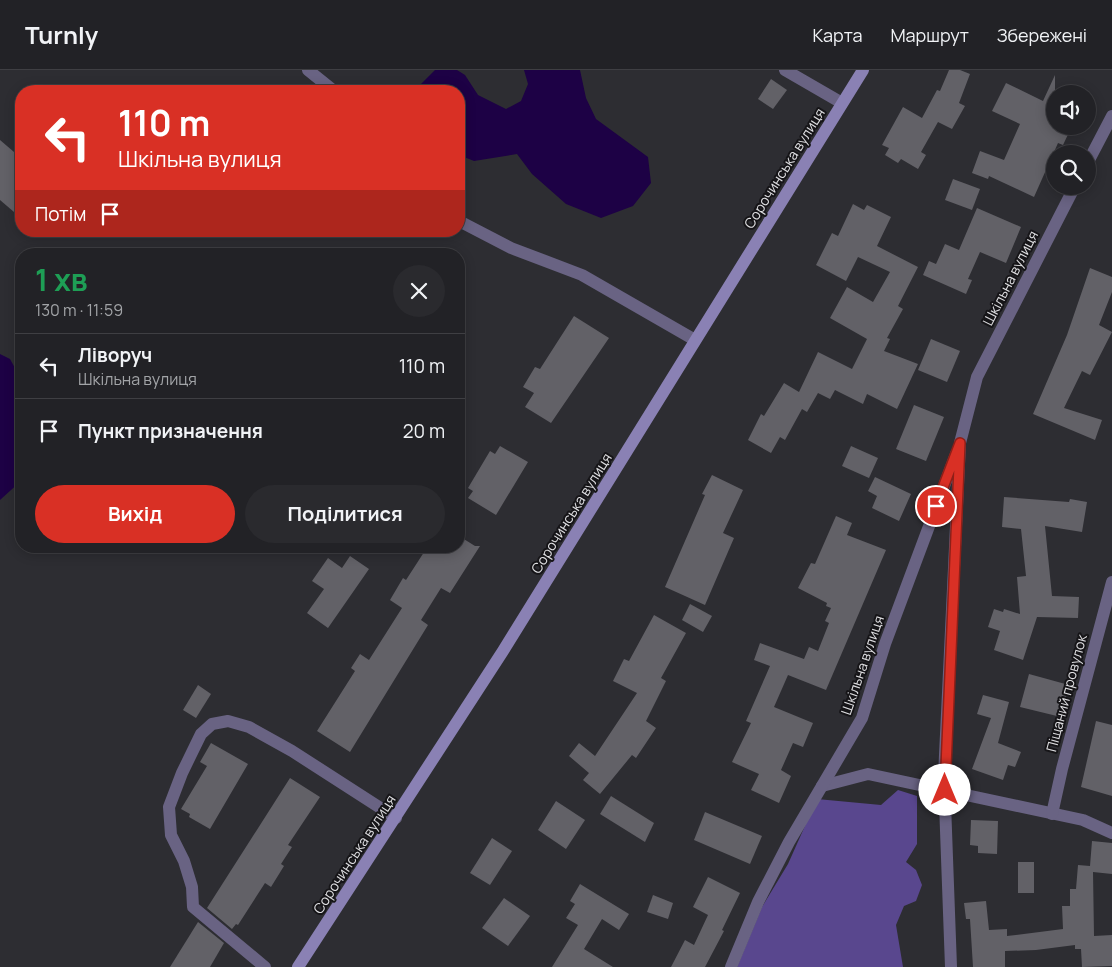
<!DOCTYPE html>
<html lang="uk">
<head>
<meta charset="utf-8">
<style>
  :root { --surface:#222226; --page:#2a2a2e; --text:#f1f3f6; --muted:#a2a4a7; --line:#3f3f43; --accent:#d93025 }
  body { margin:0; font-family:Manrope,sans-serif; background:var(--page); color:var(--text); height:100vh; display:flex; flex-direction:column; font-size:19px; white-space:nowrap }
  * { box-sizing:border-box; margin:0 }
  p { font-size:16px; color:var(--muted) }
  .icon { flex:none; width:28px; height:28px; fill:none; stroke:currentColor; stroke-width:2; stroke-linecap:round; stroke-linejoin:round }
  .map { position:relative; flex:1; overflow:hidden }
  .panel { position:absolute; left:15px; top:178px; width:450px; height:305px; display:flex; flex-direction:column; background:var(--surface); border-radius:20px; box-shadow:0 2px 12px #0003,0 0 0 1px var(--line) }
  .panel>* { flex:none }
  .banner { position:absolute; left:15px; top:15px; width:450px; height:152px; border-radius:20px; box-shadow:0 2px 12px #0003,0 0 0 1px var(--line); background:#d93025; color:#fff; overflow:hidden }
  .fabs { position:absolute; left:1046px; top:15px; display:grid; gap:10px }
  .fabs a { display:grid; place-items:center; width:50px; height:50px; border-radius:50%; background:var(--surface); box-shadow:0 2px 12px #0003,0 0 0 1px var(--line); font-size:25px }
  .pin { position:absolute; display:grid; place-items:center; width:42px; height:42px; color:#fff; margin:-21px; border:2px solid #fff; border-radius:50%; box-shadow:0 1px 5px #0007 }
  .me { position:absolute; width:55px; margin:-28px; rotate:0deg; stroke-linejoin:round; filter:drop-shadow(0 0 4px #0008) }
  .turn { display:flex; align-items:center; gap:18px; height:105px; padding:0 20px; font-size:22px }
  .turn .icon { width:65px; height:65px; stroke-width:2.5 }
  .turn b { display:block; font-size:35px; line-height:42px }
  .then { display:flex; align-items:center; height:48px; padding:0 20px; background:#0003; gap:10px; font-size:19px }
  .round { display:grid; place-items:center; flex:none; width:52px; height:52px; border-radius:26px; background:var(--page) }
  .overview { display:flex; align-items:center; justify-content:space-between; height:85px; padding:0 20px }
  h1 { font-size:30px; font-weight:700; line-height:38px; color:#1e9e55 }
  .action { display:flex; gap:10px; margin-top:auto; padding:10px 20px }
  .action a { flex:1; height:58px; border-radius:30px; background:var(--accent); color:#fff; font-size:20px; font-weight:700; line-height:58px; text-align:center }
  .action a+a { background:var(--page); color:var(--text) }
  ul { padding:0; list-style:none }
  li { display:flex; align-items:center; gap:15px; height:65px; padding:0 20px; border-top:1px solid var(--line) }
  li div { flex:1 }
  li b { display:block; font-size:19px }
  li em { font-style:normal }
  header { display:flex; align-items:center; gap:30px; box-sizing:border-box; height:70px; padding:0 25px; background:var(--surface); border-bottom:1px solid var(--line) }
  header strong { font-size:24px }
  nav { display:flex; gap:28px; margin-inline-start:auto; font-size:18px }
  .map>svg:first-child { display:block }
  .forest { fill:#59478e }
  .water { fill:#1d0145 }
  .building { fill:#626167 }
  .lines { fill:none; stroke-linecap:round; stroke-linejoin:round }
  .minor { stroke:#696383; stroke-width:12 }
  .secondary { stroke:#8a81b4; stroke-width:12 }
  .route-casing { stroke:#8d1f18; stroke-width:12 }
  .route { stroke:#d93025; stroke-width:9 }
  .labels { text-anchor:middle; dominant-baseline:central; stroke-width:4; stroke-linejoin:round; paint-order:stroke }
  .street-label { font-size:14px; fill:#e0e0e3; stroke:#161518 }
</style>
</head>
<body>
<header>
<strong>Turnly</strong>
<nav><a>Карта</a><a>Маршрут</a><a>Збережені</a></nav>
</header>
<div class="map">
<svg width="1112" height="897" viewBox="0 0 1112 897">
  <rect width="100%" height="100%" fill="#2d2d32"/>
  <!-- forest -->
  <path class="forest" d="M898,720L917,726V774L906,792L916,800L922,815L916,831L904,836L896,855L903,897H737L762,837L788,794L817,729L881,735Z"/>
  <!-- water -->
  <g class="water">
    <path d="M435,0H457L465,5L478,25L506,39L521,31L528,14L524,0H580L586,28L596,49L648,87L651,113L633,136L601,148L566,134L532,104L517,84L474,91L459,85V21H414Z"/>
    <path d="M0,284L10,289L21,309V411L0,430Z"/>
  </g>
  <!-- building -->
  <g class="building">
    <path d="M949,0H960L970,4L959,33L965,36L952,59L938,52L921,82L926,85L918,99L901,89L898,93L885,85L889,78L882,75L903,37L922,48L937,20L940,21Z"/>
    <path d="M1055,5V56H1072L1063,75L1058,73L1034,127L989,106L988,109L972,103L980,81L1004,90L1020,54L992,41L1006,13L1043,31Z"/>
    <path d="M771,9L787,20L773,39L758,29Z"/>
    <path d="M0,70L21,88V134L14,142L0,130Z"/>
    <path d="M953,109L980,119L972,140L945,130Z"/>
    <path d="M853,134L864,140L867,135L891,147L877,176L918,197L898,236L903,239L887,268L890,269L884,281L918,294L897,339L867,324L863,334L835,320L830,329L818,323L807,342L802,339L785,370L780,367L771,383L748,370L761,344L764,346L784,313L799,322L818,282L852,299L867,269L830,248L847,217L873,232L890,202L858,187L846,211L816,195L832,163L838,166Z"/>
    <path d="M977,138L1021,157L1006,193L980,182L968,209L972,210L966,224L923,205L929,191L936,194L945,174L959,180Z"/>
    <path d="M1090,198L1112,207V222L1099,255L1112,262L1090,305L1082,301L1064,338L1102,350L1095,370L1033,344L1067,265Z"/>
    <path d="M574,246L609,268L551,353L525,337L534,323L523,317L535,297L540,299Z"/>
    <path d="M931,269L960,281L947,312L918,300Z"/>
    <path d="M914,335L944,347L926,391L896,379Z"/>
    <path d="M500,376L528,392L496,445L468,428L473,421L468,418L490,381L495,384Z"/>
    <path d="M851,376L878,388L869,408L842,396Z"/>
    <path d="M712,405L743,420L723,463L734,468L705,535L665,517L705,425L702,424Z"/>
    <path d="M875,407L911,424L899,451L872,438L877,426L868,421Z"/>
    <path d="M1004,427L1069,432L1070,429L1087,432L1082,462L1045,456L1052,526L1079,527L1078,548L1037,547L1023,590L994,580L1000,561L988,557L994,539L1003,542L1004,539L1020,544L1017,507L1026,506L1021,459L1002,457Z"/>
    <path d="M836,446L852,453L847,465L886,480L826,620L788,605L774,637L813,653L803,677L793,673L781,700L791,706L779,733L751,720L759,704L732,692L751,653L746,651L770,596L754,590L760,573L804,589L809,577L818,581L829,553L825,551L831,538L826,536L827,533L798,518L811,493L815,494Z"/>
    <path d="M459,466L475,476H480L450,523L441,518L421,550L428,555L350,682L317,661L355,601L351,598L360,584L369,590L402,538L390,530L403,508L406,510L428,476H459Z"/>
    <path d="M350,486L369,499L328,558L307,543L324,519L312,511L328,488L342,498Z"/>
    <path d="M690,534L712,546L703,562L682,550Z"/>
    <path d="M654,545L686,563L661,608L666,611L646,651L656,658L636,688L632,685L600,724L583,710L589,703L569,686L579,673L595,686L637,623L613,611L624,589L629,591Z"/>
    <path d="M1029,604L1069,615L1061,647L1020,637Z"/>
    <path d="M198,615L211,624L196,648L183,640Z"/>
    <path d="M983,625L1009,632L998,673L1021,682L1015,697L1008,695L1003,710L972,699L991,648L977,644Z"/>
    <path d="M1096,651L1112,655V726L1081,717Z"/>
    <path d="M211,673L248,694L210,759L189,747L190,744L181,739L207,696L200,692Z"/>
    <path d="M290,708L320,727L288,775L292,777L281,794L284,796L271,817L265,813L238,855L236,854L232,859L207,838Z"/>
    <path d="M611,726L654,753L645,772L600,744Z"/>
    <path d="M556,731L585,750L566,779L538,760Z"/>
    <path d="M705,742L762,766L750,794L694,770Z"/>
    <path d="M971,750L998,751L997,784L978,783V776L970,775Z"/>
    <path d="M492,768L512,781L490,815L470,803Z"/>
    <path d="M1092,771L1112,773V804L1093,802L1094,866L1112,865V896L1082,897L1081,879H1075V875L1036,880L1005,881V897H973L970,849H966L964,833L986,831L989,860L1007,859V866L1063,859L1062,836H1070V819H1076L1078,795L1090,796Z"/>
    <rect x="1018" y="792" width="16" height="31"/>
    <path d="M708,807L740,823L722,860L724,861L705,897H671L685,870L694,875L708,845L693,837Z"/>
    <path d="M580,814L629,844L619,860L602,849L584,879L613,897H552L578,855L566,848L575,834L570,831Z"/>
    <path d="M653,825L673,833L668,849L647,842Z"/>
    <path d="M504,828L530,846L508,876L482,858Z"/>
    <path d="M198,852L224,873L210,897H170Z"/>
  </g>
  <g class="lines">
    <!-- minor -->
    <g class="minor">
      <path d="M308,0L334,21"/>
      <path d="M785,0L842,33"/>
      <path d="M1088,92L1112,46"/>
      <path d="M459,151L511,178L582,205L695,270"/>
      <path d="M822,716L868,704L1083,750L1112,763"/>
      <path d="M1052,744L1062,699L1112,512"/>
      <path d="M265,897L193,837L192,817L184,791L171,765L169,737L182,703L201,664L212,654L228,651L249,657L292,681L396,748"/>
      <path d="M731,897L758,832L789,772L862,648L885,574L956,384"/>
      <path d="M951,897L944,706L960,373L977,307L1075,116"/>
    </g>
    <!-- secondary -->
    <path class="secondary" d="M298,897L503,581L863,0"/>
  </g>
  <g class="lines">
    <!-- route casing -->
    <g class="route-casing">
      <path id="route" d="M936,436L960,373L945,720"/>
    </g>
    <!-- route -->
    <use href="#route" class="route"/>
  </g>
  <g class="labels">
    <!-- street labels -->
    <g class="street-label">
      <text transform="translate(784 98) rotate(-58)">Сорочинська вулиця</text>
      <text transform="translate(1010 208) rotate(-63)">Шкільна вулиця</text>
      <text transform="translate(571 443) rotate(-58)">Сорочинська вулиця</text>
      <text transform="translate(862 595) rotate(-71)">Шкільна вулиця</text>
      <text transform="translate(1066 623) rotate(-75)">Піщаний провулок</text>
      <text transform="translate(354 784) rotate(-57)">Сорочинська вулиця</text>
    </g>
  </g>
</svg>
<div class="fabs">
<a><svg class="icon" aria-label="sound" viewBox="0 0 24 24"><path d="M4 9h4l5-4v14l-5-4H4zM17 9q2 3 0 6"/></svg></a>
<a><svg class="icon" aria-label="search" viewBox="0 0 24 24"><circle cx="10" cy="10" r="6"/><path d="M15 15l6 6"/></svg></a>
</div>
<div class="pin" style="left:936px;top:436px;background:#d93025"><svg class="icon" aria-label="arrive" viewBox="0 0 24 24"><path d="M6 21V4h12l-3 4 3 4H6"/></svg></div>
<svg class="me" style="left:945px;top:720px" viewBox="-20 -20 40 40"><circle r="19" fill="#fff"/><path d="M0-13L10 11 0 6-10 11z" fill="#d93025"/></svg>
<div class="banner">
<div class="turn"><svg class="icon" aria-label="left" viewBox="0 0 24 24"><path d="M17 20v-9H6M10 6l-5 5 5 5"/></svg><div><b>110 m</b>Шкільна вулиця</div></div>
<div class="then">Потім<svg class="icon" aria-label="arrive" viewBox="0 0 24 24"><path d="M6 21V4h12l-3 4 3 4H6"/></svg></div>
</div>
<section class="panel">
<div class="overview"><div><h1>1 хв</h1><p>130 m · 11:59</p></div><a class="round"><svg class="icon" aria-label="close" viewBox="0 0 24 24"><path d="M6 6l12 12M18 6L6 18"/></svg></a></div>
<ul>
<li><svg class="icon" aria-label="left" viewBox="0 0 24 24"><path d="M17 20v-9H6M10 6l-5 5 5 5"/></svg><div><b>Ліворуч</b><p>Шкільна вулиця</p></div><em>110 m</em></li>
<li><svg class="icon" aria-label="arrive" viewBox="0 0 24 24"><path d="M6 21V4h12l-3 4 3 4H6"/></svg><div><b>Пункт призначення</b></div><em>20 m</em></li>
</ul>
<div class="action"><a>Вихід</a><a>Поділитися</a></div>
</section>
</div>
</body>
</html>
